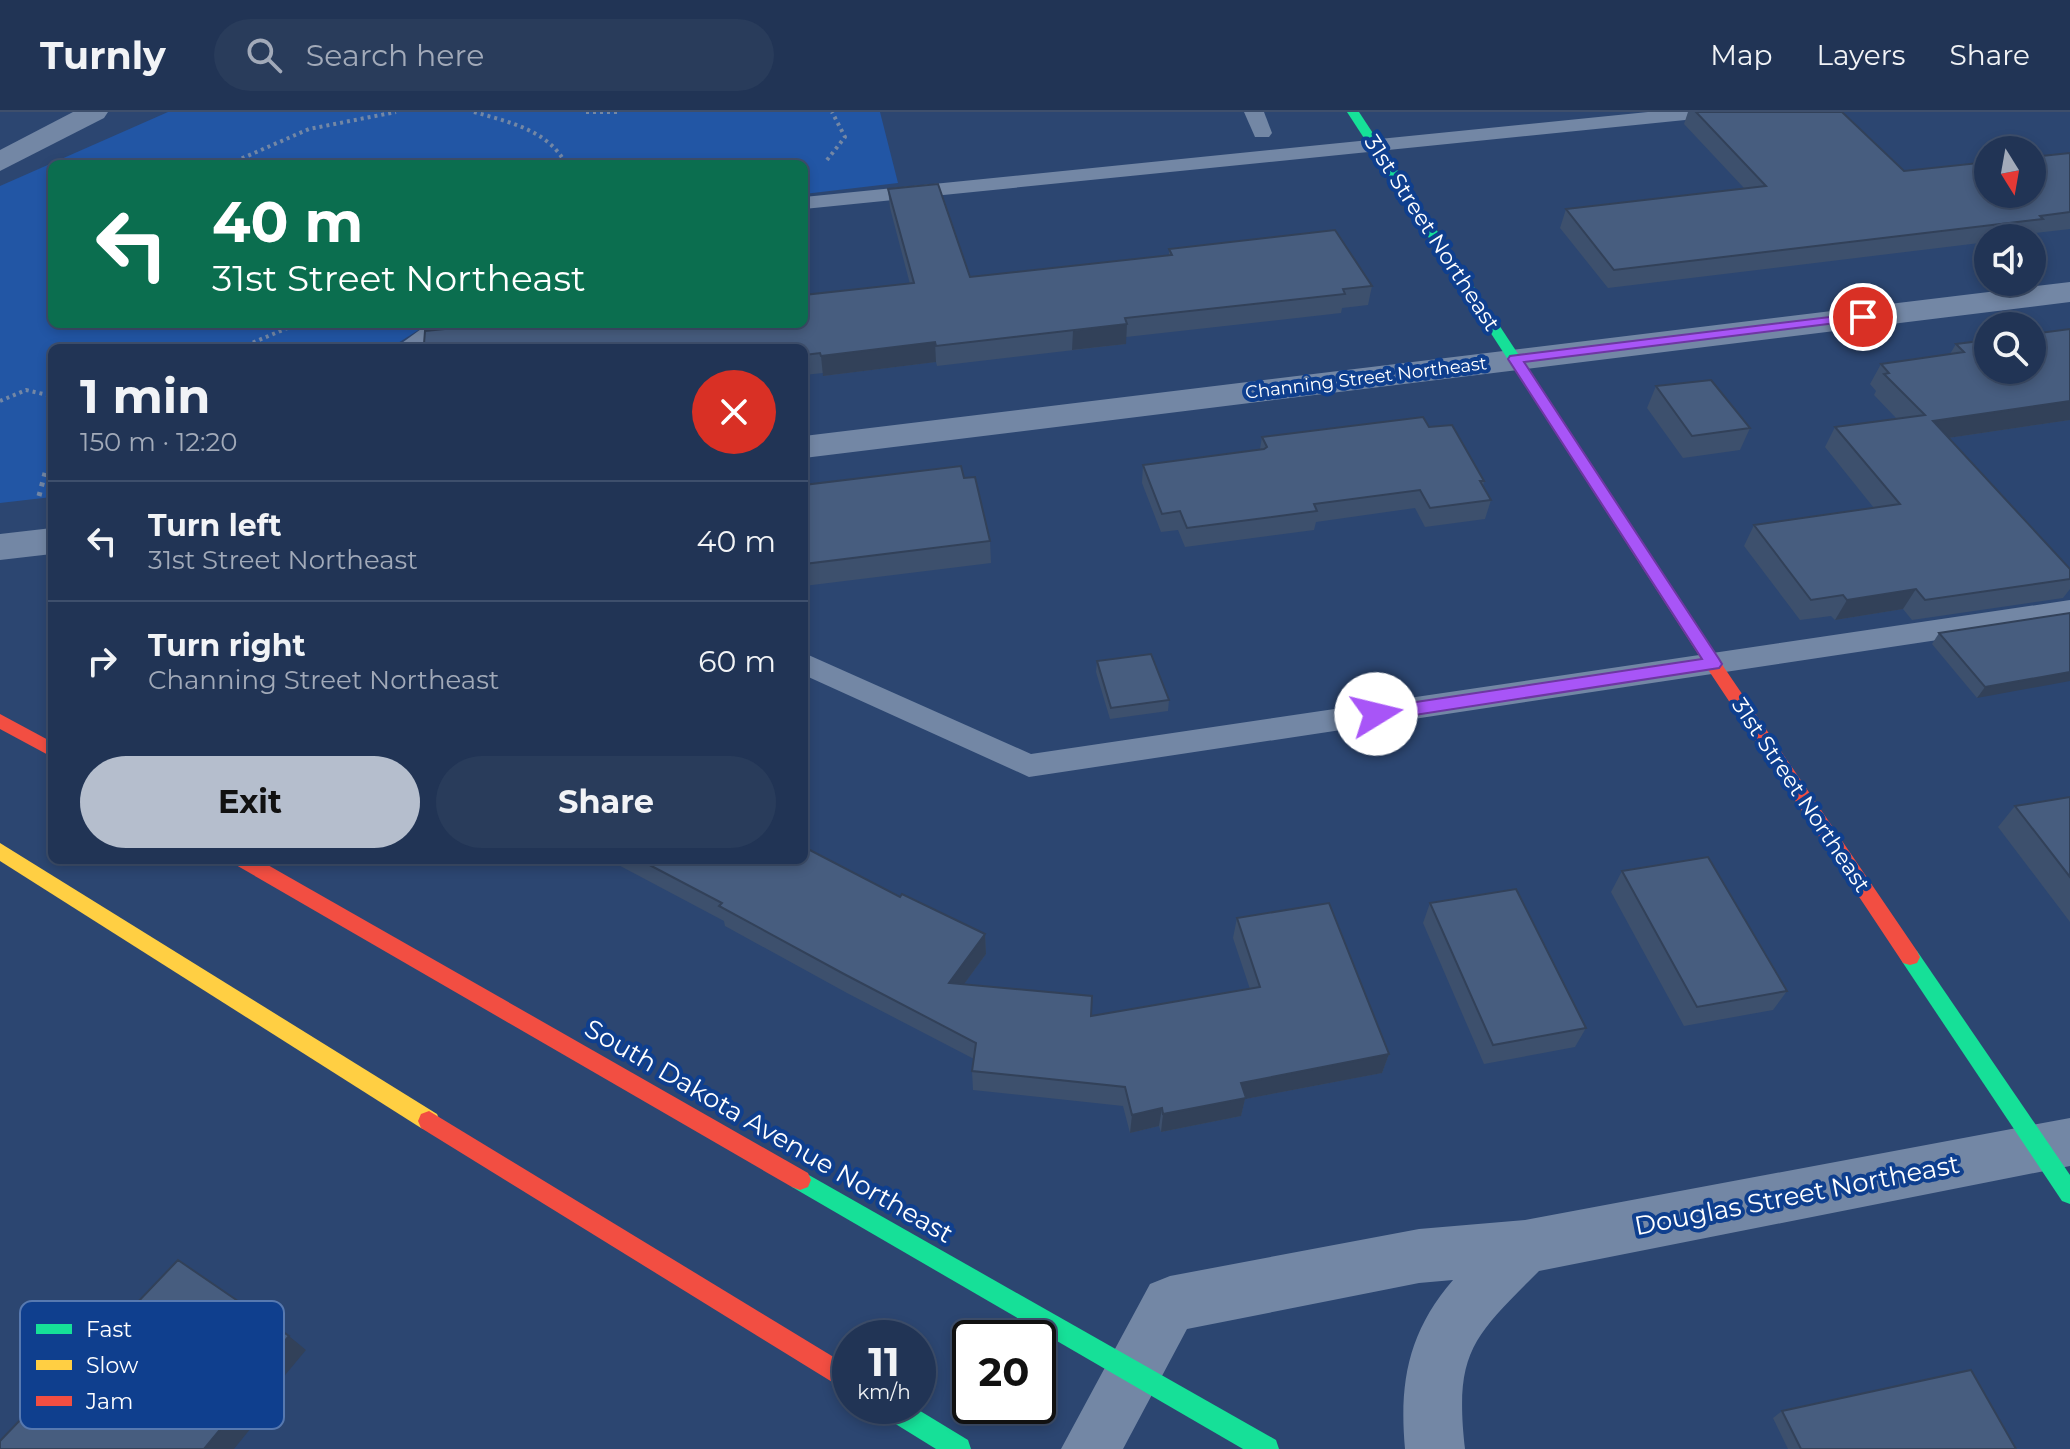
<!DOCTYPE html>
<html lang="en">
<head>
<meta charset="utf-8">
<style>
  :root { --surface:#213455; --page:#293c5b; --text:#f1f3f6; --muted:#a2aab9; --line:#3e4f6c; --accent:#b5becd }
  body { margin:0; font-family:Montserrat,sans-serif; background:var(--page); color:var(--text); height:100vh; display:flex; flex-direction:column; font-size:30px; white-space:nowrap }
  * { box-sizing:border-box; margin:0 }
  p { font-size:26px; color:var(--muted) }
  .icon { flex:none; width:44px; height:44px; fill:none; stroke:currentColor; stroke-width:2; stroke-linecap:round; stroke-linejoin:round }
  .map { position:relative; flex:1; overflow:hidden }
  .panel { position:absolute; left:48px; top:232px; width:760px; height:520px; display:flex; flex-direction:column; background:var(--surface); border-radius:12px; box-shadow:0 4px 12px #0003,0 0 0 2px var(--line) }
  .panel>* { flex:none }
  .top-card { position:absolute; left:48px; top:48px; width:760px; height:168px; border-radius:12px; box-shadow:0 4px 12px #0003,0 0 0 2px var(--line); background:#0b6e4f; color:#fff; overflow:hidden }
  .needle { width:52px; rotate:169deg }
  .tools { position:absolute; left:1974px; top:24px; display:grid; gap:16px }
  .tools a { display:grid; place-items:center; width:72px; height:72px; border-radius:50%; background:var(--surface); box-shadow:0 4px 12px #0003,0 0 0 2px var(--line); font-size:40px }
  .speed { position:absolute; left:832px; top:1208px; display:flex; gap:16px; font-size:40px; font-weight:700; text-align:center }
  .speed>* { display:grid; place-content:center; width:104px; height:104px; border-radius:50%; background:var(--surface); box-shadow:0 4px 12px #0003,0 0 0 2px var(--line); line-height:1 }
  .speed small { font-size:20px; font-weight:400 }
  .speed .limit { border:4px solid #111; border-radius:12px; background:#fff; color:#111 }
  .pin { position:absolute; display:grid; place-items:center; width:68px; height:68px; color:#fff; margin:-34px; border:4px solid #fff; border-radius:50%; box-shadow:0 2px 8px #0007 }
  .me { position:absolute; width:88px; margin:-44px; rotate:81deg; stroke-linejoin:round; filter:drop-shadow(0 0 6px #0008) }
  .turn { display:flex; align-items:center; gap:28px; height:168px; padding:0 32px; font-size:36px }
  .turn .icon { width:104px; height:104px; stroke-width:2.5 }
  .turn b { display:block; font-size:56px; line-height:68px }
  .round { display:grid; place-items:center; flex:none; width:84px; height:84px; border-radius:42px; background:var(--page) }
  .summary { display:flex; align-items:center; justify-content:space-between; height:136px; padding:0 32px }
  h1 { font-size:48px; font-weight:700; line-height:60px }
  .action { display:flex; gap:16px; margin-top:auto; padding:16px 32px }
  .action a { flex:1; height:92px; border-radius:48px; background:var(--accent); color:#111; font-size:32px; font-weight:700; line-height:92px; text-align:center }
  .action a+a { background:var(--page); color:var(--text) }
  ul { padding:0; list-style:none }
  li { display:flex; align-items:center; gap:24px; height:120px; padding:0 32px; border-top:2px solid var(--line) }
  li div { flex:1 }
  li b { display:block; font-size:30px }
  li em { font-style:normal }
  header { display:flex; align-items:center; gap:48px; box-sizing:border-box; height:112px; padding:0 40px; background:var(--surface); border-bottom:2px solid var(--line) }
  header strong { font-size:38px }
  nav { display:flex; gap:44px; margin-inline-start:auto; font-size:28px }
  .search { width:560px; height:72px; background:var(--page); display:flex; align-items:center; gap:20px; box-sizing:border-box; padding:0 28px; border-radius:44px; color:var(--muted); font-size:30px }
  .map>svg:first-child { display:block }
  .green { fill:#2256a5 }
  .lines { fill:none; stroke-linecap:round; stroke-linejoin:round }
  .path-far1 { stroke:#7387a5; stroke-width:4; stroke-dasharray:3 4; stroke-linecap:butt }
  .path { stroke:#7387a5; stroke-width:5; stroke-dasharray:4 6; stroke-linecap:butt }
  .lane { fill:#7387a5; fill-rule:evenodd }
  .street { fill:#7387a5; fill-rule:evenodd }
  .fast { fill:#16e098; fill-rule:evenodd }
  .slow { fill:#ffcf43; fill-rule:evenodd }
  .jam { fill:#f24e42; fill-rule:evenodd }
  .wall { fill:#3d506d }
  .shaded-wall { fill:#324159 }
  .building { fill:#475d7f; stroke:#324159; stroke-width:2 }
  .route { fill:#a855f7; stroke:#6d37a1; stroke-width:2 }
  .labels { text-anchor:middle; dominant-baseline:central; stroke-width:8; stroke-linejoin:round; paint-order:stroke }
  .far-street-label { font-size:18px; fill:#fff; stroke:#0f3f8e }
  .street-label { font-size:22px; fill:#fff; stroke:#0f3f8e }
  .near-street-label { font-size:26px; fill:#fff; stroke:#0f3f8e }
  .key { fill:#0f3f8e; stroke:#5779b0; stroke-width:2 }
  .key-label { font-size:22px; fill:#fff }
</style>
</head>
<body>
<header>
<strong>Turnly</strong>
<div class="search"><svg class="icon" aria-label="search" viewBox="0 0 24 24"><circle cx="10" cy="10" r="6"/><path d="M15 15l6 6"/></svg>Search here</div>
<nav><a>Map</a><a>Layers</a><a>Share</a></nav>
</header>
<div class="map">
<svg width="2070" height="1337" viewBox="0 0 2070 1337">
  <rect width="100%" height="100%" fill="#2c4671"/>
  <!-- green -->
  <path class="green" d="M168,0H880L898,71L804,82V52H52V212H428L390,236H52V385L0,391V74Z"/>
  <g class="lines">
    <!-- path-far1 -->
    <g class="path-far1">
      <path d="M474,0C509,10 548,18 566,52"/>
      <path d="M586,0H617"/>
      <path d="M827,48L845,25L832,0"/>
      <path d="M229,52L309,17L396,0"/>
      <path d="M240,236L297,212"/>
      <path d="M0,289L26,278L52,284"/>
    </g>
    <!-- path -->
    <path class="path" d="M39,384L46,357L52,353"/>
    <!-- lane -->
    <g class="lane">
      <path d="M1244,0H1264L1272,21L1269,25H1255Z"/>
      <path d="M1648,0H1715L1705,6L804,97V85Z"/>
      <path d="M428,212H454L422,236H395Z"/>
      <path d="M2070,488V508L1029,665L804,563V541L1031,642Z"/>
    </g>
    <!-- street -->
    <g class="street">
      <path d="M73,0H108L104,6L0,59V38Z"/>
      <path d="M2070,170V190L804,346V324Z"/>
      <path d="M52,416V442L0,448V422Z"/>
      <path d="M2070,1006V1054L1539,1159C1473,1225 1454,1240 1465,1337H1405C1399,1271 1408,1220 1453,1168L1419,1171L1187,1217L1123,1337H1061L1150,1172L1170,1164L1419,1117L1525,1108Z"/>
    </g>
    <!-- fast -->
    <g class="fast">
      <path d="M1347,0H1359L1545,283L1543,286H1533Z"/>
      <path d="M1910,837L1917,839L2070,1063V1092L2062,1089L1903,851L1900,845L1903,839Z"/>
      <path d="M800,1058L1276,1328L1279,1337H1243L792,1075L789,1068L792,1061Z"/>
      <path d="M878,1294H912L968,1328L971,1337H936L881,1303Z"/>
    </g>
    <!-- slow -->
    <path class="slow" d="M0,731L437,1002L440,1009L437,1016L429,1019L421,1016L0,749Z"/>
    <!-- jam -->
    <g class="jam">
      <path d="M1538,279L1543,280L1719,548L1917,839L1920,845L1917,851L1910,853L1903,851L1707,556L1531,283Z"/>
      <path d="M0,602L52,630V645L0,617Z"/>
      <path d="M234,748H259L808,1061L811,1068L808,1075L800,1078L792,1075L236,753Z"/>
      <path d="M429,999L850,1255V1281L421,1016L418,1009L421,1002Z"/>
    </g>
  </g>
  <!-- wall -->
  <g class="wall">
    <path d="M1688,0H1842L1904,59L2070,41V117L2035,121L2033,125L1988,126V130L1608,176L1560,116L1566,97L1744,76L1684,12Z"/>
    <path d="M888,77L970,165L1169,143V137L1372,174L1368,193L1342,196L1341,201L1126,225V232L937,254L936,250L823,264V261L804,263V236L424,232L484,213L485,217L910,172L890,96Z"/>
    <path d="M1956,232L2070,308L1948,326L2070,457V477L2063,486L1912,508L1903,497L1835,508L1831,504L1800,508L1744,434L1754,413L1874,396L1825,335L1835,315L1897,307L1874,283L1876,279L1870,272L1881,252L1950,242Z"/>
    <path d="M1656,274L1750,316L1740,338L1683,346L1647,296Z"/>
    <path d="M1429,315L1484,369L1483,374L1491,388L1485,407L1425,415L1415,396L1316,410L1314,418L1185,435L1178,418L1161,420L1142,371L1143,353L1260,337L1262,325Z"/>
    <path d="M964,366L990,429L991,451L804,474V373Z"/>
    <path d="M2070,501L1977,586L1932,532L1939,521Z"/>
    <path d="M1097,549L1169,588L1168,599L1110,607L1096,560Z"/>
    <path d="M2070,685V810L1998,715L2015,694Z"/>
    <path d="M609,748H804L900,785L985,822L986,842L964,872L1091,904L1250,877L1233,826L1237,806L1389,942L1382,961L1245,987L1241,1004L1161,1020L1159,1014L1130,1021L1123,994L973,978L972,959L974,947L847,881L725,814L724,809Z"/>
    <path d="M1622,759L1787,879L1773,898L1684,914L1611,780Z"/>
    <path d="M1430,791L1586,916L1575,935L1484,952L1423,811Z"/>
    <path d="M1782,1299L2016,1337H1788L1773,1306Z"/>
  </g>
  <!-- shaded-wall -->
  <g class="shaded-wall">
    <path d="M1127,212L1126,232L1072,238L1073,219Z"/>
    <path d="M935,230L936,250L823,264L821,244Z"/>
    <path d="M2070,289V308L1921,330L1933,309Z"/>
    <path d="M1916,477L1903,497L1835,508L1847,488Z"/>
    <path d="M2070,560V569L1977,586L1985,575Z"/>
    <path d="M985,822L986,842L951,890L949,871Z"/>
    <path d="M1389,942L1382,961L1245,987L1241,1004L1161,1020L1163,1002L1241,971Z"/>
    <path d="M1162,996L1159,1014L1130,1021L1132,1003Z"/>
    <path d="M289,1224L306,1238L245,1311L251,1316L234,1337H204L226,1298Z"/>
  </g>
  <!-- building -->
  <g class="building">
    <path d="M1696,0H1842L1904,59L1988,50V82H2032V45L2070,41V100L2040,104L2043,107L1614,158L1566,97L1766,74Z"/>
    <path d="M938,72L970,165L1172,143L1169,137L1335,118L1372,174L1343,177L1345,182L1125,206L1127,212L936,234L935,230L821,244L820,241L804,243V236H418L419,233L424,232L425,219L484,213V217L532,212H804V183L914,171L888,77Z"/>
    <path d="M2070,217V289L1933,309L2070,457V467L1925,488L1916,477L1847,488L1843,483L1811,488L1754,413L1900,392L1835,315L1925,303L1884,262L1889,261L1881,252L1964,240L1956,232L1988,228V258H2032V222Z"/>
    <path d="M1711,268L1750,316L1692,324L1656,274Z"/>
    <path d="M1423,305L1429,315L1452,313L1484,369H1480L1491,388L1430,396L1420,378L1314,392L1317,399L1187,416L1180,399L1162,402L1143,353L1264,337L1267,335L1262,325Z"/>
    <path d="M961,354L964,366L975,365L990,429L804,452V373Z"/>
    <path d="M2070,501V560L1985,575L1939,521Z"/>
    <path d="M1151,542L1169,588L1111,596L1097,549Z"/>
    <path d="M2070,685V765L2015,694Z"/>
    <path d="M804,735L900,785L902,782L985,822L949,871L1092,884L1091,904L1260,875L1237,806L1329,791L1389,942L1241,971L1246,986L1163,1002L1162,996L1132,1003L1125,975L972,959L976,931L844,862L719,794L722,791L640,748H804Z"/>
    <path d="M1708,745L1787,879L1697,895L1622,759Z"/>
    <path d="M1516,777L1586,916L1493,933L1430,791Z"/>
    <path d="M178,1148L289,1224L226,1298L233,1302L204,1337H0V1329L47,1280L50,1282Z"/>
    <path d="M1971,1258L2016,1337H1801L1782,1299Z"/>
  </g>
  <!-- route -->
  <path class="route" d="M1863,201L1870,205L1868,207L1524,250L1719,547L1722,552L1719,556L1376,609L1370,607L1368,602L1370,598L1376,596L1702,547L1508,247L1510,244Z"/>
  <g class="labels">
    <!-- far-street labels -->
    <g class="far-street-label">
      <text transform="translate(1366 266) rotate(-7)">Channing Street Northeast</text>
    </g>
    <!-- street labels -->
    <g class="street-label">
      <text transform="translate(1432 121) rotate(57)">31st Street Northeast</text>
      <text transform="translate(1801 683) rotate(56)">31st Street Northeast</text>
    </g>
    <!-- near-street labels -->
    <g class="near-street-label">
      <text transform="translate(769 1019) rotate(30)">South Dakota Avenue Northeast</text>
      <text transform="translate(1797 1083) rotate(-11)">Douglas Street Northeast</text>
    </g>
  </g>
  <!-- legend -->
  <rect x="20" y="1189" width="264" height="128" rx="12" class="key"/>
  <rect x="36" y="1212" width="36" height="10" fill="#16e098"/>
  <rect x="36" y="1248" width="36" height="10" fill="#ffcf43"/>
  <rect x="36" y="1284" width="36" height="10" fill="#f24e42"/>
  <g class="key-label">
    <text x="86" y="1225">Fast</text>
    <text x="86" y="1261">Slow</text>
    <text x="86" y="1297">Jam</text>
  </g>
</svg>
<div class="tools">
<a><svg class="needle" viewBox="-14 -14 28 28"><path d="M0-13l5 13h-10z" fill="#e53935"/><path d="M0 13l5-13h-10z" fill="#a2aab9"/></svg></a>
<a><svg class="icon" aria-label="sound" viewBox="0 0 24 24"><path d="M4 9h4l5-4v14l-5-4H4zM17 9q2 3 0 6"/></svg></a>
<a><svg class="icon" aria-label="search" viewBox="0 0 24 24"><circle cx="10" cy="10" r="6"/><path d="M15 15l6 6"/></svg></a>
</div>
<div class="speed"><div>11<small>km/h</small></div><div class="limit">20</div></div>
<div class="pin" style="left:1863px;top:205px;background:#d93025"><svg class="icon" aria-label="arrive" viewBox="0 0 24 24"><path d="M6 21V4h12l-3 4 3 4H6"/></svg></div>
<svg class="me" style="left:1376px;top:602px" viewBox="-20 -20 40 40"><circle r="19" fill="#fff"/><path d="M0-13L10 11 0 6-10 11z" fill="#a855f7"/></svg>
<div class="top-card">
<div class="turn"><svg class="icon" aria-label="left" viewBox="0 0 24 24"><path d="M17 20v-9H6M10 6l-5 5 5 5"/></svg><div><b>40 m</b>31st Street Northeast</div></div>
</div>
<section class="panel">
<div class="summary"><div><h1>1 min</h1><p>150 m · 12:20</p></div><a class="round" style="background:#d93025;color:#fff"><svg class="icon" aria-label="close" viewBox="0 0 24 24"><path d="M6 6l12 12M18 6L6 18"/></svg></a></div>
<ul>
<li><svg class="icon" aria-label="left" viewBox="0 0 24 24"><path d="M17 20v-9H6M10 6l-5 5 5 5"/></svg><div><b>Turn left</b><p>31st Street Northeast</p></div><em>40 m</em></li>
<li><svg class="icon" aria-label="right" viewBox="0 0 24 24"><path d="M7 20v-9h11M14 6l5 5-5 5"/></svg><div><b>Turn right</b><p>Channing Street Northeast</p></div><em>60 m</em></li>
</ul>
<div class="action"><a>Exit</a><a>Share</a></div>
</section>
</div>
</body>
</html>
